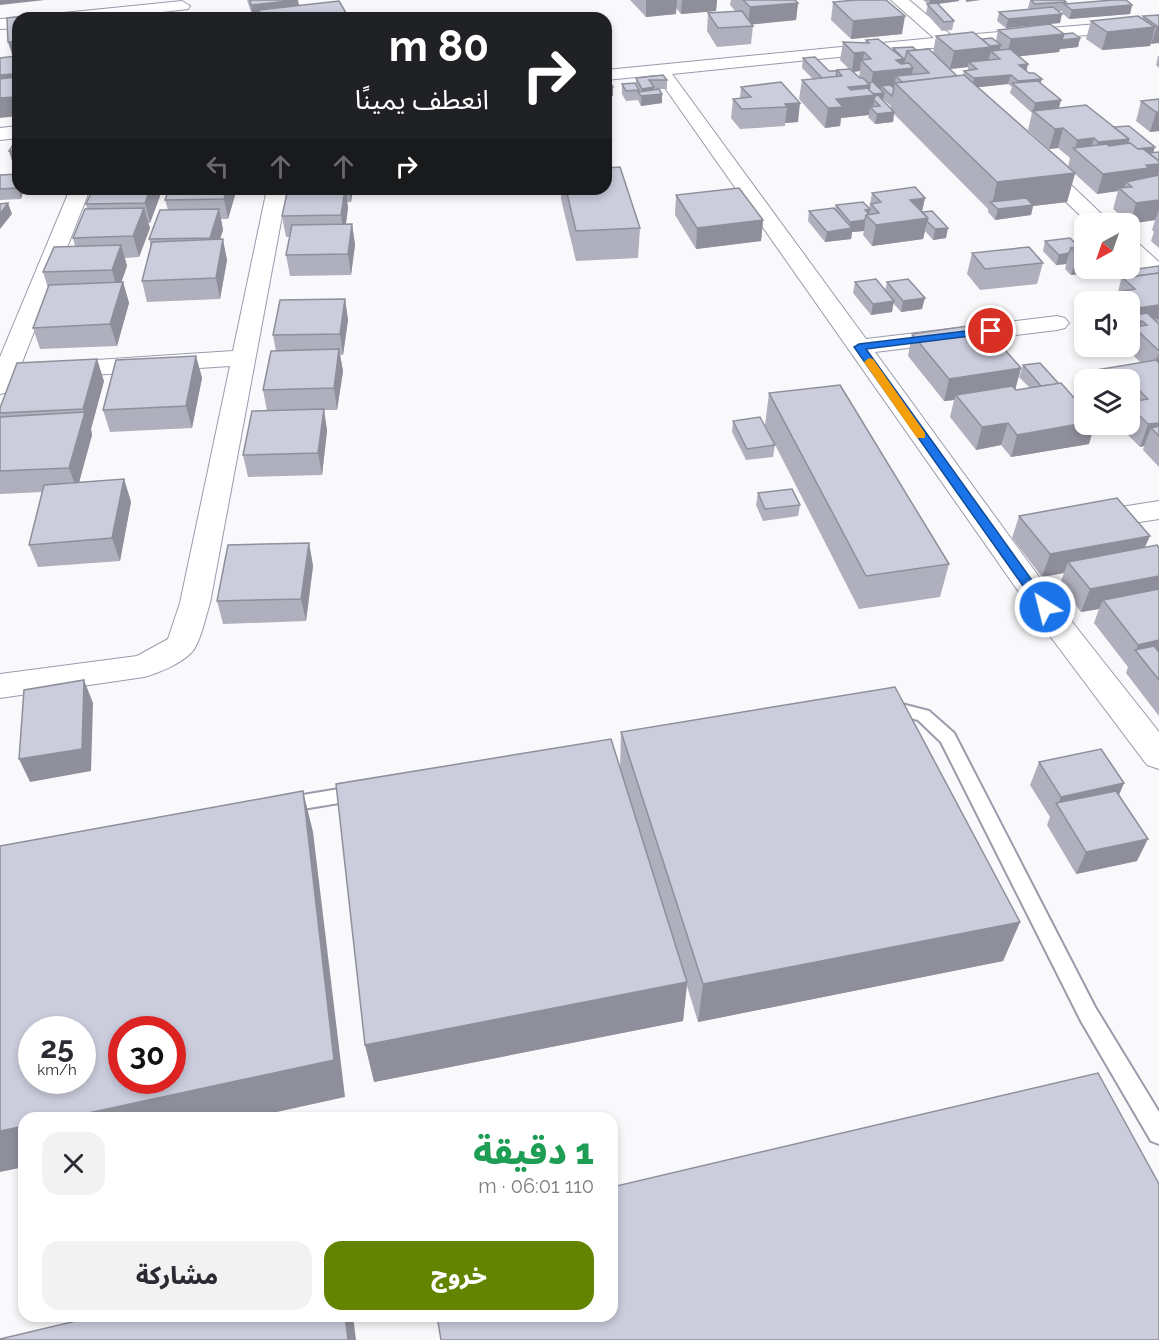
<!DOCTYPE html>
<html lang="ar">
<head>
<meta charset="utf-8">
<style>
  :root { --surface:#fff; --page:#f2f2f3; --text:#2b2b33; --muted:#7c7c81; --accent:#638400 }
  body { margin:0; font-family:Raleway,"Noto Sans Arabic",sans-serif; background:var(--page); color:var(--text); direction:rtl; height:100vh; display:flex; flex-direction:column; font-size:22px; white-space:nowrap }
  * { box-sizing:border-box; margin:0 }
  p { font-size:20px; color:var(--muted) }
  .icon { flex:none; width:33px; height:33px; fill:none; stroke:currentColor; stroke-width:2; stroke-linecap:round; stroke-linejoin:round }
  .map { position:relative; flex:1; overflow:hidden; direction:ltr }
  .details { position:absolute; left:18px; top:1112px; width:600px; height:210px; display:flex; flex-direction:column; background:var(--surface); border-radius:18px; box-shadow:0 3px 9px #0003; direction:rtl }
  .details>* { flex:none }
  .banner { position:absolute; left:12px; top:12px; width:600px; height:183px; border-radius:18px; box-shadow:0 3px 9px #0003; direction:rtl; background:#202124; color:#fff; overflow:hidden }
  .needle { width:39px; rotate:220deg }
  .buttons { position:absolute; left:1074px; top:213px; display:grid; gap:12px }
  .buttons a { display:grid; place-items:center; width:66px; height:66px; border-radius:12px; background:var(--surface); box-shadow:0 3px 9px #0003; font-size:30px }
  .speed { position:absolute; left:18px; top:1016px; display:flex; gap:12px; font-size:30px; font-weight:700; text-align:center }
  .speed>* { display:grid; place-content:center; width:78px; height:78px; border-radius:50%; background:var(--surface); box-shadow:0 3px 9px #0003; line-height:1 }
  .speed small { font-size:15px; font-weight:400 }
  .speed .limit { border:9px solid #d22; background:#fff; color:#111 }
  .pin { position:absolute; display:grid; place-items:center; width:51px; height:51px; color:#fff; margin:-26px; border:3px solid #fff; border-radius:50%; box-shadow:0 2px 6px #0007 }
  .me { position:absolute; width:66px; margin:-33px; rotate:324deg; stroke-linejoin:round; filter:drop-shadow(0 0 4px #0008) }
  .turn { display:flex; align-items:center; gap:21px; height:126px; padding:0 24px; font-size:27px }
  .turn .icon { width:78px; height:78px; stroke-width:2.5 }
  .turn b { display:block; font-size:42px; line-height:51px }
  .lanes { display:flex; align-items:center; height:57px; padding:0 24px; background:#0003; justify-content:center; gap:30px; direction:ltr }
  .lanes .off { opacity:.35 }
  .round { display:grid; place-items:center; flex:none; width:63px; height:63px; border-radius:18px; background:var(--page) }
  .summary { display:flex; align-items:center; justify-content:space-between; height:102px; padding:0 24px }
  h1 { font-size:36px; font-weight:800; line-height:45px; color:#1e9e55 }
  .cta { display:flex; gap:12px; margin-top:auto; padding:12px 24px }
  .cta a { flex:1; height:69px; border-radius:18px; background:var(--accent); color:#fff; font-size:24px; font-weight:800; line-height:69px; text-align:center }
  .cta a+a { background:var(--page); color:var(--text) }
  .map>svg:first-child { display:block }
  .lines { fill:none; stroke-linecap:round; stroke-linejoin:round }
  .lane-casing { stroke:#9a9bab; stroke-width:4 }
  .street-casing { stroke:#9a9bab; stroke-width:2 }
  .lane { fill:#fff; fill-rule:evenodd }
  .street { fill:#fff; fill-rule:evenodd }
  .wall { fill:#afafbd; fill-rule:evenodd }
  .shaded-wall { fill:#8e8f9a }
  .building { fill:#cbccdc; stroke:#8e8f9a; stroke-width:1.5; fill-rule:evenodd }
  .route { fill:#1a73e8; stroke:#114b97; stroke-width:1.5 }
  .slow { fill:#f59e0b }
</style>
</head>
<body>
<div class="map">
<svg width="1159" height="1340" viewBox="0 0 1159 1340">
  <rect width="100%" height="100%" fill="#f9f9fc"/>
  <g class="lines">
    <!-- lane casing -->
    <g class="lane-casing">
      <g id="lane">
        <path d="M886,700L929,711L954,733L1095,1007L1159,1112V1144L1151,1141L1081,1021L941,742L918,720L880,710L878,706L880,702Z"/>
        <path d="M357,786L363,788L366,793L363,798L357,800L285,812L279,810L276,805L279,800L285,798Z"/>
      </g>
    </g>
    <!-- street casing -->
    <g class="street-casing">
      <g id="street">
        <path d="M891,0H909L952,36L1159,19V29L907,50L672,74L866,339L1057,316L1065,318L1069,323L1065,328L1057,330L875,352L1069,618L1159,732V769L1147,765L1047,632L656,75L606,80V70L934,38Z"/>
        <path d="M182,1L190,6L188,9L111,18H55L63,13Z"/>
        <path d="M18,18V28L0,29V19Z"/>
        <path d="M18,126V138L0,140V128Z"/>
        <path d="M1039,159L1046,161L1112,224H1089L1032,169L1029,165L1032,161Z"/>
        <path d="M70,189H90L21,365L233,351L267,189H287L210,603C206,615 200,645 191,653C180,664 159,673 144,677L0,698V674L137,656L168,639L180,603L230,366L15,380L9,392L0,394V357Z"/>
        <path d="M1130,242L1138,243L1159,262V281L1151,279L1130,259Z"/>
        <path d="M1159,501V519L1089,530L1079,527L1075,521L1079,515L1089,512Z"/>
      </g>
    </g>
    <!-- lane -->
    <use href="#lane" class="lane"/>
    <!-- street -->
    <use href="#street" class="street"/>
  </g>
  <!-- wall -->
  <g class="wall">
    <path d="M247,0H298L299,5L349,18H253Z"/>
    <path d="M630,0H717L716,11L681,14L676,8V14L646,17Z"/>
    <path d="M731,0H795L798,3L796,20L752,24L753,26L751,44L717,47L707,31L708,13L736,12L730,5Z"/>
    <path d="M923,0H959V1L938,4L954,21L952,30L942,31L926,13L928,4Z"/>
    <path d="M1030,0H1064L1066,2L1065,4L1132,5L1130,14L1069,19L1062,13V11H1059L1060,23L1006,28L997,21L999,12L1029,9L1028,8Z"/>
    <path d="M833,2L902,34L851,39L831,20Z"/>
    <path d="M1159,15V43H1151L1150,46L1102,50L1086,39L1091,21L1142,19L1143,16Z"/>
    <path d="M998,30L1063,34L1080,38L1078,47L1060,49L1059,52L1019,56L1028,64L1026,71L1061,100L1059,108L1114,127L1154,153L1159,152V248L1151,241L1154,232L1152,230L1155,220L1130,224L1113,209L1118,191L1097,194L1075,174L1067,202L1033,206L1031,215L995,220L988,212V209L894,114L893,122L875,124L868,117L869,115L841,118L840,126L825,128L799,99L802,80L813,79L802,68L803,58L829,71L849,69L840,60L843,42L865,43L866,40L892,50L893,48L916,50L933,53L936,36L996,41ZM968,67V70L964,71L963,75L957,76L950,69ZM860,71L859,77L853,72ZM1008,84L1012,87L1010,93L1032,113L1028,130L1049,149L1058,148L1070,158L1068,167L978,87ZM883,99L891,106L890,108L883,101Z"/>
    <path d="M1158,56H1159V68L1156,65Z"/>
    <path d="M636,78L667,80V89H659L662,94V103L641,106L638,100L626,101L622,94V84L636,83Z"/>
    <path d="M781,82L798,122L785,123V126L740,129L731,118L733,99L740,98L741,87Z"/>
    <path d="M1159,99V131L1150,132L1136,121L1141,101Z"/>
    <path d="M18,174V189H24L21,199L0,200V175Z"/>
    <path d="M93,189H158L160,196L150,223H148L150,228L139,257L125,258L127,266L121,282H123L129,303L117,346L40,349L33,328L48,288L43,272L75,246L73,238L87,209L86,204Z"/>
    <path d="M169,189H235L236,192L228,219H221L223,230L220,239L227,260L220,299L147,302L142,281L151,247L149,239L168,210L165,200Z"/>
    <path d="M288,189H353L351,202H347L348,208L346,224H352L355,245L351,275L290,276L286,255L290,237H286L282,216Z"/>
    <path d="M561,189H606L640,228L638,258L576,261L561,199Z"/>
    <path d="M872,193L925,198L922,212L946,238L933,240L925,231L923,239L872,246L863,235L864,231L852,232L851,239L825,242L808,221L809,211L835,208L836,205L869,209Z"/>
    <path d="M676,195L763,220L761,241L696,249L675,215Z"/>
    <path d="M1081,228H1084V268H1124L1071,275L1065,269L1066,264L1056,265L1043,251L1045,241L1077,244Z"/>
    <path d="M972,253L1043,263L1037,284L980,290L967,274Z"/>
    <path d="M1159,266V467L1143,450L1144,446L1140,447L1118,425L1130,424V380H1093L1096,370L1141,363L1127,349V346H1130V302H1109L1112,293L1118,292L1123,271Z"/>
    <path d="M855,282L885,291L887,282L922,309L901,312L893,303L892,312L871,315L853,293Z"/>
    <path d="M345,299L348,320L343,355H340L343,371L337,410H324L327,431L322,475L248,477L243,455L267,411L263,390L276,351L273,335Z"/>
    <path d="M912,334L1021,368L1015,390H1016L1030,388L1019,377L1023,365L1040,363L1089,444L1011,457L1001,445L976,450L950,417L954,400L944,401L908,356Z"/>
    <path d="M196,356L202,378L192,428L110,432L103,410Z"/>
    <path d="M104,381L91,429L92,435L79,482L124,479L131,502L120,561L38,567L29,545L43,492L0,494V408Z"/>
    <path d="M769,393L949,564L940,597L859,609L765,425Z"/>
    <path d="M733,421L775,445L773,457L746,460L732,432Z"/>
    <path d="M758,493L800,505L798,516L763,521L756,505Z"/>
    <path d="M1019,516L1145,548H1159V716L1126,673L1128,667L1094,623L1099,609L1081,612L1060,584L1064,573L1042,577L1012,538Z"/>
    <path d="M309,543L313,566L306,621L223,624L217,601Z"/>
    <path d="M621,732L1020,922L1003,961L698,1022L687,986L683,1021L374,1082L620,769Z"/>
    <path d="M1039,762L1124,783L1119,795L1137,861L1076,874L1047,825L1050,817L1030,785Z"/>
  </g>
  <!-- shaded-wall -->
  <g class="shaded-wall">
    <path d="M0,0H45L0,5Z"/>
    <path d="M298,0L300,18L259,10L260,18H253L251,5Z"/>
    <path d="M646,0H677L676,14L646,17Z"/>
    <path d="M682,0H717L716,11L681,14Z"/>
    <path d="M930,0H959V1L929,5Z"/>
    <path d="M966,0H981L966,2Z"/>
    <path d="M798,3L796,20L748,25L750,7Z"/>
    <path d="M1132,5L1130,14L1069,19L1072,10Z"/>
    <path d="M1062,14L1060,23L1006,28L1008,19Z"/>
    <path d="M905,16L902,34L851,39L853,21Z"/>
    <path d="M1157,26H1159V43L1151,44Z"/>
    <path d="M1155,27L1150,46L1102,50L1107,32Z"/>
    <path d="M1064,34L1080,38L1078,47L1060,49L1059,52L1006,58L1011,39Z"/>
    <path d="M18,41V60H16L18,65V116L0,118V75L14,60L8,42Z"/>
    <path d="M1001,45L998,55L991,51L987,65L969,62L968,67L950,69L954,51Z"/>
    <path d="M864,52L863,61L861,60L860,71L852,72L854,53Z"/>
    <path d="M905,59L904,68H913L910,85L906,86L896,76L894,88L881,86V89L870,91L873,72L896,60Z"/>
    <path d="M1028,64L1026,73L1019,65Z"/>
    <path d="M1011,75L1008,84L972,88L974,78Z"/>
    <path d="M1042,79L1039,88L1017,87L1018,81Z"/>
    <path d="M610,80V87H613V96L606,97V81Z"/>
    <path d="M870,85L872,94L884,93L883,103L874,100L873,110L870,107L869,115L841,118L840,126L825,128L828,108L848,87Z"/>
    <path d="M654,87V95L662,94V103L641,106L642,89Z"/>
    <path d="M1061,100L1058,110L1033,111L1032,113L1035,103Z"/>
    <path d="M800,103L798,122L785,123L787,107L785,104Z"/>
    <path d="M894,112L893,122L875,124L877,114Z"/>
    <path d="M1156,112H1159V131L1150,132Z"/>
    <path d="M1063,128L1058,148L1049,149L1055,129Z"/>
    <path d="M1094,138L1088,158L1075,149L1077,140Z"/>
    <path d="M1129,139L1123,159L1093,162L1098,142Z"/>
    <path d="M1155,147L1152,157L1132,150Z"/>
    <path d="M18,150V161H12L9,151Z"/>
    <path d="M1159,164V171L1155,183L1132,187L1126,182L1124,190L1119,188L1118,191L1097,194L1103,174Z"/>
    <path d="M1075,173L1067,202L1033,206L1031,215L995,220L998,209L992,204L997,182Z"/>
    <path d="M18,188V189H24L21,199Z"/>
    <path d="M150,189H158L160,196L150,223L145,203Z"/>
    <path d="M227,189H235L236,192L228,219L224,199Z"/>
    <path d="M346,189L348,208L344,236L341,215Z"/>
    <path d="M349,189H353L351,202Z"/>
    <path d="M925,198L921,215L910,200Z"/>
    <path d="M1159,200V210L1155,220L1130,224L1136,203Z"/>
    <path d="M8,203L12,214L0,229V214Z"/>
    <path d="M144,208L150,228L139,257L133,236Z"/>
    <path d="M219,209L223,230L214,259L210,238Z"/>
    <path d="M865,210H870L868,217L866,215L864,231L852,232L851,239L825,242L827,232L849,229L850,222Z"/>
    <path d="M928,218L923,239L872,246L876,225Z"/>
    <path d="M763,220L761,241L696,249L697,228Z"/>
    <path d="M352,224L355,245L351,275L348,254Z"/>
    <path d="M948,228L946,238L933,240L935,229Z"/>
    <path d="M223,239L227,260L220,299L216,278Z"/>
    <path d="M121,245L127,266L118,292L112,270Z"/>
    <path d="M1137,247L1130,268V248Z"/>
    <path d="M1069,253L1066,264L1056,265L1059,255Z"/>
    <path d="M1078,254H1084V268H1124L1071,275Z"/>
    <path d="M123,282L129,303L117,346L110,324Z"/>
    <path d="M925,298L922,309L901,312L903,301Z"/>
    <path d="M345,299L348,320L343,355L340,334Z"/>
    <path d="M894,301L892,312L871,315L873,304Z"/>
    <path d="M1159,305V320L1156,318L1153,326L1147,325L1142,321L1139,331L1134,327L1130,340V329L1132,322L1130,320V309Z"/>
    <path d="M339,349L343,371L337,410L334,388Z"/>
    <path d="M1159,352V372L1151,373Z"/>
    <path d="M196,356L202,378L192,428L186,406Z"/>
    <path d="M97,359L104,381L91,429L92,435L77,490L69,468L85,414L83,409Z"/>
    <path d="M1021,368L1015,390L956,395L954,400L944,401L949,379Z"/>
    <path d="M1133,384L1130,393V385Z"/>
    <path d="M1134,395L1130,406V396Z"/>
    <path d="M324,409L327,431L322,475L318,453Z"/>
    <path d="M1008,423L1001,445L976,450L982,427Z"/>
    <path d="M1084,423V424H1095L1089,444L1011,457L1017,435Z"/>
    <path d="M1159,423V436L1151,428L1144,446L1140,447L1148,424Z"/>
    <path d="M124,479L131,502L120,561L112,538Z"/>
    <path d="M1150,536L1140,558L1068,562L1064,573L1042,577L1050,554Z"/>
    <path d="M309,543L313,566L306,621L301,599Z"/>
    <path d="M1159,576V597L1103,600L1099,609L1081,612L1090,589Z"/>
    <path d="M1159,640V661L1136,650L1138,645Z"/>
    <path d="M84,680L93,703L91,771L30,782L19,759Z"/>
    <path d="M1124,783L1114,806L1058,805L1061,797Z"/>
    <path d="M303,791L313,832L345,1097L249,1118H65Z"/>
    <path d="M1148,839L1137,861L1076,874L1086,852Z"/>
    <path d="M1020,922L1003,961L698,1022L703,984Z"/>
    <path d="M687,982L683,1021L374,1082L365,1045Z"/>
    <path d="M24,1126V1167L0,1172V1131Z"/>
    <path d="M345,1316H353L356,1340H348Z"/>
  </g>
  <!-- building -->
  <g class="building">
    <path d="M250,0H298L251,5Z"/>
    <path d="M743,0H795L798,3L750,7Z"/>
    <path d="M856,0H886L905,16L853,21L833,2Z"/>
    <path d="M1031,0H1064L1066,2L1035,4Z"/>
    <path d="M1113,0H1126L1132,5L1072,10L1064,4Z"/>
    <path d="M339,1L349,18H262L259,10Z"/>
    <path d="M937,3L954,21L944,22L927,4Z"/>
    <path d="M1053,7L1062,14L1008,19L999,12Z"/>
    <path d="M742,11L753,26L718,28L708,13Z"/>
    <path d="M50,13L51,18H18V41L8,42L7,18Z"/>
    <path d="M1159,15V26H1157L1143,16Z"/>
    <path d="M1138,16L1155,27L1107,32L1091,21Z"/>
    <path d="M1050,24L1064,34L1011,39L998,30Z"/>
    <path d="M973,32L991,47L954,51L936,36Z"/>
    <path d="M1073,33L1080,38L1062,40L1064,34H1063Z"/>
    <path d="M992,38L1001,45L990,46L982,39Z"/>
    <path d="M878,39L904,59L896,60L901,64L909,63L913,68L873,72L861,60L871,59L864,52L854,53L843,42L869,43L866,40Z"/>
    <path d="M913,47L916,50L907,51L905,59H904L893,48Z"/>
    <path d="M929,49L957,76L902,82L896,76L929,73L907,51Z"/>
    <path d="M1010,49L1028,64L1019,65L1029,73H1034L1042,79L1018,81L1011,75L974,78L964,71L977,69L969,62L1000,59L991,51Z"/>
    <path d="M15,56L13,74L0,75V58Z"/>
    <path d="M815,57L829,71H837L836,77L822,78L803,58Z"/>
    <path d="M850,69L860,78H863L870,85L848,87L851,90L868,88L875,95L836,99L843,107L828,108L802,80L842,76L837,70Z"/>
    <path d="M606,75L610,80L606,81Z"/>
    <path d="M663,75L667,80H649L654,87L642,89L636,78Z"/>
    <path d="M964,75L1075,173L997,182L895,83Z"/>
    <path d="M16,77L13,97L0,98V79Z"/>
    <path d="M1038,81L1061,100L1035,103L1012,83Z"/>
    <path d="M610,82L613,87L606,88V83Z"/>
    <path d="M781,82L800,103L785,104L787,107L742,109L733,99L751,97L741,87Z"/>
    <path d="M873,82L884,93L874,94L869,90L870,85L868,83Z"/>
    <path d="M635,83L639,90L626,91L622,84Z"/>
    <path d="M890,85L894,88L892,96L881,86Z"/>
    <path d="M659,89L662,94L641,96L638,92Z"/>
    <path d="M878,95L894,112L877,114L870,107L880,106L874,100L875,96Z"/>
    <path d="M1159,99V112H1156L1141,101Z"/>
    <path d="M1086,105L1129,139L1098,142L1094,138L1077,140L1063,128L1055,129L1033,111Z"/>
    <path d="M1129,126L1155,147L1137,149L1130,143L1127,144L1129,139L1114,127Z"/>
    <path d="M18,137V150L9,151Z"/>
    <path d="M1130,143L1138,149H1143L1159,161V164L1146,165L1149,168L1103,174L1073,148L1107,144L1109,146Z"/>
    <path d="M1159,152V161L1149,153Z"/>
    <path d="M620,167L640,228L576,231L566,189H606V168Z"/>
    <path d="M18,174V188L0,189V175Z"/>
    <path d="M1159,175V200L1136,203L1119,188L1132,187L1126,182Z"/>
    <path d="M915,187L925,198L910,200L928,218L876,225L866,215L879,213L871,204L881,202L872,193Z"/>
    <path d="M739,188L763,220L697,228L676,195Z"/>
    <path d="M93,189H150L145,203L86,204Z"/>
    <path d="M169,189H227L224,199L165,200Z"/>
    <path d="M288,189H345L341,215L282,216Z"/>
    <path d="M1026,198L1033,205L998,209L990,202Z"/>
    <path d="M863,202L870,209L865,210L869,214L866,215L865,220L850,222L836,205Z"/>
    <path d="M8,203L0,214V204Z"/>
    <path d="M144,208L133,236L73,238L85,209Z"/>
    <path d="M834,208L852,228L827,232L809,211Z"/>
    <path d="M219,209L210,238L149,239L160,210Z"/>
    <path d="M932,211L948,228L935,229L927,221L928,218L922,212Z"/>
    <path d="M352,224L348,254L286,255L292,225Z"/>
    <path d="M1070,238L1079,247L1071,248L1069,253L1059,255L1045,241Z"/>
    <path d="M223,239L216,278L142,281L152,242Z"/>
    <path d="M1130,240L1137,247L1130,248Z"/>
    <path d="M121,245L112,270L43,272L54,247Z"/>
    <path d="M1084,246V254H1078L1071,248Z"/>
    <path d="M1029,247L1043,263L985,269L972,253Z"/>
    <path d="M1159,266V273L1129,277L1123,271Z"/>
    <path d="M1159,273V305L1130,309V302H1121L1112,293L1135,289L1123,278Z"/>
    <path d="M876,279L894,301L873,304L855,282Z"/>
    <path d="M908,279L925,298L903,301L887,282Z"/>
    <path d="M123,282L110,324L33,328L49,285Z"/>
    <path d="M345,299L340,334L273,335L280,300Z"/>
    <path d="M1147,313L1159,324V351L1134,327L1147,325L1142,321L1132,322L1130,320V316Z"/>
    <path d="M982,324L1021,368L949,379L912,334Z"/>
    <path d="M339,349L334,388L263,390L271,351Z"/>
    <path d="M196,356L186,406L103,410L116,360Z"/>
    <path d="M97,359L83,409L0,413V408L17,363Z"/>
    <path d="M1156,360L1159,363V423L1148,424L1130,406V402L1148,399L1133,384L1130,385V380H1105L1096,370Z"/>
    <path d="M1040,363L1059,384L1041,386L1023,365Z"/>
    <path d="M1061,383L1084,409V423L1017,435L1008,423L982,427L956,395L1012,386L1016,390Z"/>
    <path d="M840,385L949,564L866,576L769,393Z"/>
    <path d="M324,409L318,453L243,455L252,411Z"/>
    <path d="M85,412L69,468L0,471V417Z"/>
    <path d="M760,417L775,445L747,449L733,421Z"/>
    <path d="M1159,426V436L1151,428Z"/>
    <path d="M124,479L112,538L29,545L44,485Z"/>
    <path d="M792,489L800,505L765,509L758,493Z"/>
    <path d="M1117,498L1150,536L1050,554L1019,516Z"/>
    <path d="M309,543L301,599L217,601L228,545Z"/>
    <path d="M1157,545L1159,548V576L1090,589L1068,562Z"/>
    <path d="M1159,589V640L1138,645L1103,600Z"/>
    <path d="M1154,646L1158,651H1159V680L1135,650Z"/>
    <path d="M84,680L82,749L19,759L24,690Z"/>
    <path d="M895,687L1020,922L703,984L621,732Z"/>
    <path d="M611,739L687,982L365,1045L336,784Z"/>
    <path d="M1101,749L1124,783L1061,797L1039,762Z"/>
    <path d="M303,791L334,1060L65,1118H24V1126L0,1131V846ZM32,1029H82V1080H32ZM122,1029H172V1080H122Z"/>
    <path d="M1116,791L1148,839L1086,852L1056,803Z"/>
    <path d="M1098,1073L1159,1184V1340H441L437,1316H612V1187Z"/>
    <path d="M97,1316H345L348,1340H0V1339Z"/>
  </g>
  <!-- route -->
  <path class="route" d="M991,328L996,331L994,333L866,349L1049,604L1051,607L1045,611L1040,610L854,347L859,344Z"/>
  <!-- slow -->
  <path class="slow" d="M869,358L873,359L925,433V438H917L864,362Z"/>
</svg>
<div class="buttons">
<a><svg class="needle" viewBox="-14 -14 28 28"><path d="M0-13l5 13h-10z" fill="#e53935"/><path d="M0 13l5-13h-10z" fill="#7c7c81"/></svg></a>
<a><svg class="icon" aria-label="sound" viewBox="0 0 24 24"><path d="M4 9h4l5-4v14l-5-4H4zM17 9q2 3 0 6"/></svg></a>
<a><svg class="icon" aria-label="layers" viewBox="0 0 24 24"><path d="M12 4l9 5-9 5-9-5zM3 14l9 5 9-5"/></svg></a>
</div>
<div class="speed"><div>25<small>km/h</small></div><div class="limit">30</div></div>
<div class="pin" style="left:991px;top:331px;background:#d93025"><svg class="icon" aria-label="arrive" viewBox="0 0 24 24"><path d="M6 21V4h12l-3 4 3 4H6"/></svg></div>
<svg class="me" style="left:1045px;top:607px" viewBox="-20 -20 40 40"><circle r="17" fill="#1a73e8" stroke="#fff" stroke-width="3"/><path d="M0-11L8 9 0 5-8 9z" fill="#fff"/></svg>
<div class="banner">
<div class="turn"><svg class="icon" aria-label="right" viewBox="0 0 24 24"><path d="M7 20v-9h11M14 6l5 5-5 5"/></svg><div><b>80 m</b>انعطف يمينًا</div></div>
<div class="lanes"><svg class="icon off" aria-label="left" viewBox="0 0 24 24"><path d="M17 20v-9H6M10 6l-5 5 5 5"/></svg><svg class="icon off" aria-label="ahead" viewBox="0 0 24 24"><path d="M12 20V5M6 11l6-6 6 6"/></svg><svg class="icon off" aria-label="ahead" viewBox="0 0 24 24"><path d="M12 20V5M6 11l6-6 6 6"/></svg><svg class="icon" aria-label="right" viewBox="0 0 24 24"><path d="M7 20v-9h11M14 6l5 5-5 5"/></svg></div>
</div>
<section class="details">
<div class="summary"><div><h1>1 دقيقة</h1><p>110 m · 06:01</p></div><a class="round"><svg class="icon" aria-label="close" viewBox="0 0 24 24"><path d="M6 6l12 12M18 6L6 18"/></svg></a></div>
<div class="cta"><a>خروج</a><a>مشاركة</a></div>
</section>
</div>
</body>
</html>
